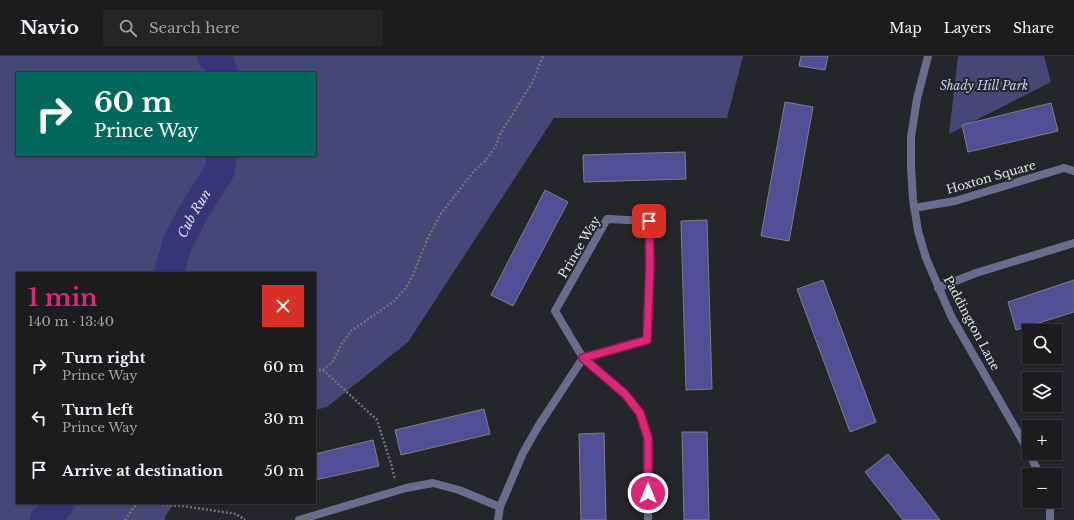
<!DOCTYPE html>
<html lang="en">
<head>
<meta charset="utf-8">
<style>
  :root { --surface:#1c1c1f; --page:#252528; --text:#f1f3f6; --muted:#a0a1a4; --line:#3a3a3d; --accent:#db2777 }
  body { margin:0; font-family:"Libre Baskerville",serif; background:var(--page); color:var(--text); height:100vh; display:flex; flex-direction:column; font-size:15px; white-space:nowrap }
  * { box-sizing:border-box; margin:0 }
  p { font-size:13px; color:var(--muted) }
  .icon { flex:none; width:22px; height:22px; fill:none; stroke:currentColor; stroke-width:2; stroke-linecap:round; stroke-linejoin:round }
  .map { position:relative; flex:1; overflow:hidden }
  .side { position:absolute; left:16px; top:216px; width:300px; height:232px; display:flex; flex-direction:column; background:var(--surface); border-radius:0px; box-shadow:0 1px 3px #0004,0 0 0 1px var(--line) }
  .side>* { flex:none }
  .hud { position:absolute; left:16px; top:16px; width:300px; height:84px; border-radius:0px; box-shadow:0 1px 3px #0004,0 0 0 1px var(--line); background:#00695c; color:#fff; overflow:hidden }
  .buttons { position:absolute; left:1022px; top:268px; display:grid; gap:8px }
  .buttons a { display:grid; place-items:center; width:40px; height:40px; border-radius:0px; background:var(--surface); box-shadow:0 1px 3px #0004,0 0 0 1px var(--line); font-size:20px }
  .pin { position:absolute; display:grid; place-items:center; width:34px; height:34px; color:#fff; margin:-17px; border-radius:8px; box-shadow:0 2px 6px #0006 }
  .me { position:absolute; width:44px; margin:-22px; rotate:0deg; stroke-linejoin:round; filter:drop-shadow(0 0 3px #0008) }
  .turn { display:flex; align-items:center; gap:14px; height:84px; padding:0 12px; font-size:18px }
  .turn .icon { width:52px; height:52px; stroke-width:2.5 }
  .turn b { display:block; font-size:28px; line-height:34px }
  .round { display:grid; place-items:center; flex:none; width:42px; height:42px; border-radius:0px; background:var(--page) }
  .head { display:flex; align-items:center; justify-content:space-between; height:68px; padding:0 12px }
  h1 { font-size:24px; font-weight:700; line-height:30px; color:var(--accent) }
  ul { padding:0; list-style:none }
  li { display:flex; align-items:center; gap:12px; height:52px; padding:0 12px }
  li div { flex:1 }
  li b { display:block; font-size:15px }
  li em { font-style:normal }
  header { display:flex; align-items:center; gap:24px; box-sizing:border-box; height:56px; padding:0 20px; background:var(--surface); border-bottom:1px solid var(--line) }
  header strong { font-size:19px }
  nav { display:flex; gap:22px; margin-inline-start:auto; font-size:14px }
  .search { width:280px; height:36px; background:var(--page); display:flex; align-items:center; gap:10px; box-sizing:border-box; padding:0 14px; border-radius:0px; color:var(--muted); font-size:15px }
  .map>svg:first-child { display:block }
  .green { fill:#464677; fill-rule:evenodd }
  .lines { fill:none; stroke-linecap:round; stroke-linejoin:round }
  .river { stroke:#383478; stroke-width:30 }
  .building { fill:#504e95; stroke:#7f7f84 }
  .path { stroke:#717274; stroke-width:2.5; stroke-dasharray:2 2; stroke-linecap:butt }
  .street { stroke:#6a6c8d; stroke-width:8 }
  .route-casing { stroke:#8e194d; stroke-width:10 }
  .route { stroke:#db2777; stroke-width:7 }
  .labels { text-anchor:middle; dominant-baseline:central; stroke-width:4; stroke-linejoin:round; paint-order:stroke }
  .park-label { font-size:12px; font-style:italic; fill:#c8cbf4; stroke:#252629 }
  .street-label { font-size:12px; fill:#e2e3e5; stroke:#252629 }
  .water-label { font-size:13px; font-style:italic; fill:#dadcf1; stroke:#252629 }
</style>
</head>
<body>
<header>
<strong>Navio</strong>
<div class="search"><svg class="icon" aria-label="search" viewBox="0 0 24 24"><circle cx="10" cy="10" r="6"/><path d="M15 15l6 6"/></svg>Search here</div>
<nav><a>Map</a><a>Layers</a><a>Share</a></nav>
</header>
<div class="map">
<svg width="1074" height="464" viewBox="0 0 1074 464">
  <rect width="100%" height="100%" fill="#252629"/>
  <!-- green -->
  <g class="green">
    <path d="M0,0H743L727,62H554L408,286L327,351L315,354V217H17V447H174L165,461V464H0ZM17,17H315V99H17Z"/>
    <path d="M958,0H1044L1051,26L949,78Z"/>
  </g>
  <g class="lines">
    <!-- river -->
    <g class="river">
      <path d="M212,0L218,4L223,17"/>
      <path id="s1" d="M169,217L177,188L193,157L220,114L222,99"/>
      <path d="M45,464L60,447"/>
    </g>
  </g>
  <!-- building -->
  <g class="building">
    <path d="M801,0H828L825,14L799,10Z"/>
    <path d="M785,46L813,51L789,185L761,180Z"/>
    <path d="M1051,47L1058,75L968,96L962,69Z"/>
    <path d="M685,96L686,123L584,126L583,99Z"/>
    <path d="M545,134L568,146L513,250L491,239Z"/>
    <path d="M707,164L712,333L686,334L681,165Z"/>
    <path d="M823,224L876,366L850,376L797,233Z"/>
    <path d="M1074,224V256L1016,274L1008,246Z"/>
    <path d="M484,353L490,378L401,399L395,374Z"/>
    <path d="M682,376H707L709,464H684Z"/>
    <path d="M604,377L606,464H581L579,378Z"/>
    <path d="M373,384L379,410L315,424V398Z"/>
    <path d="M888,398L940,464H903L865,416Z"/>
  </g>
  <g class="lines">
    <!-- path -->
    <g class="path">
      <path d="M315,314H323L333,305L341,289L351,275L393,246L406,232L413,219L427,184L440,159L474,115L485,105L496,90L500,78L532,27L543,0"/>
      <path d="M323,314L377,364L392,411L395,424"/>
      <path d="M159,447L161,449L183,450L236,458L245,464"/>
      <path d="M125,464L137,447"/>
    </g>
    <!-- street -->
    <g class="street">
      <path d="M928,0L917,43L911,81V111L913,143L918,175L926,202L951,260L1029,396"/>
      <path d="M914,152L955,145L1064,112L1074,115"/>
      <path d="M607,163L649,165L650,208L647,284L583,302L555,255Z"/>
      <path d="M938,232L976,217L1074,187"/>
      <path d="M1029,397L1040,419"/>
      <path d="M1048,445L1050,453V464"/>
      <path d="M299,464L406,432L433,427L459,434L500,451"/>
      <path d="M498,464L500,451L523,397L539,369L583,302L625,338L640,357L648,382V464"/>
    </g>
  </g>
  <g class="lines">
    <!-- route casing -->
    <g class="route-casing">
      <path id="route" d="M648,437V382L640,357L625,338L583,302L647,284L650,208L649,165"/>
    </g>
    <!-- route -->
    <use href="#route" class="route"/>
  </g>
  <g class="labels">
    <!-- park labels -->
    <g class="park-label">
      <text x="984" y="29">Shady Hill Park</text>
    </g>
    <!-- street labels -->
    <g class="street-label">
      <text transform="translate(991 121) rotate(-16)">Hoxton Square</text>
      <text transform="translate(579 191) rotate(-59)">Prince Way</text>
      <text transform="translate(972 267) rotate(62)">Paddington Lane</text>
    </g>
    <!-- water labels -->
    <g class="water-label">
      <text stroke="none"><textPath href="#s1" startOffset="65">Cub Run</textPath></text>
    </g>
  </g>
</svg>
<div class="buttons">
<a><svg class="icon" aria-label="search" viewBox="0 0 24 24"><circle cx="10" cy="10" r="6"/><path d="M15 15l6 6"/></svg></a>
<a><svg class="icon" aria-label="layers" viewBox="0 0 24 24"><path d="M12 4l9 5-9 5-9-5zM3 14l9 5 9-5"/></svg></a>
<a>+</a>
<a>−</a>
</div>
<div class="pin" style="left:649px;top:165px;background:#d93025"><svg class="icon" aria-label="arrive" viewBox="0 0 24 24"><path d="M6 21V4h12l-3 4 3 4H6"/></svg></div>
<svg class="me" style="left:648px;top:437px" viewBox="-20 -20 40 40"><circle r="17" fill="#db2777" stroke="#fff" stroke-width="3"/><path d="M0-11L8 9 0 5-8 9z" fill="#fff"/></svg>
<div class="hud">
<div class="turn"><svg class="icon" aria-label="right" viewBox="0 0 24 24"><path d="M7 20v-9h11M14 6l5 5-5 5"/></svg><div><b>60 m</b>Prince Way</div></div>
</div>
<section class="side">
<div class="head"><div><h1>1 min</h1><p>140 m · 13:40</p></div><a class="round" style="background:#d93025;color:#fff"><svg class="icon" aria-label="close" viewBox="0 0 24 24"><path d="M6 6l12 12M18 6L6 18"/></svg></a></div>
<ul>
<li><svg class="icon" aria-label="right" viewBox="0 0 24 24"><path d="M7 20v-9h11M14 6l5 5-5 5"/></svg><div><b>Turn right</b><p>Prince Way</p></div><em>60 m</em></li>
<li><svg class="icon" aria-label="left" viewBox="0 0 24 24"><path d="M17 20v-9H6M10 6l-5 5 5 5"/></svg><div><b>Turn left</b><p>Prince Way</p></div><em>30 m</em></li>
<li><svg class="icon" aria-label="arrive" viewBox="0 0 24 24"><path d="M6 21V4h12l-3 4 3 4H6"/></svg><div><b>Arrive at destination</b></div><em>50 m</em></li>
</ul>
</section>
</div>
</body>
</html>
